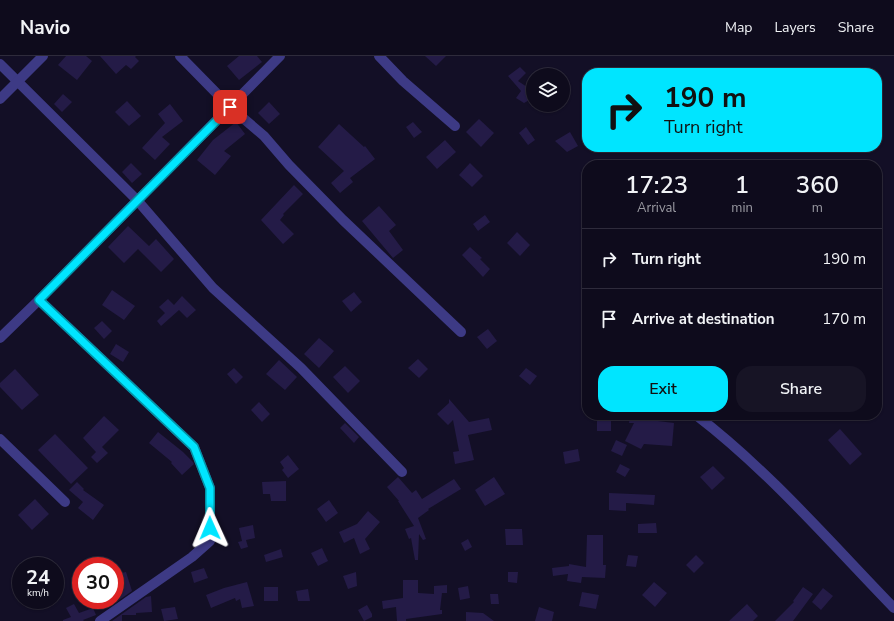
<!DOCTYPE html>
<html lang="en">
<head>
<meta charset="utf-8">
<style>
  :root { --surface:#0e0b1c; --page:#171425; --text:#f1f3f6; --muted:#9b9ba3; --line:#2e2b3b; --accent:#00e5ff }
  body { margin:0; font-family:"Nunito Sans",sans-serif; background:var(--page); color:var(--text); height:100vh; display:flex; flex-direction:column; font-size:15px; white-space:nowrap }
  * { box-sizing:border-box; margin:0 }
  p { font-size:13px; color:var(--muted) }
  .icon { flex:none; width:22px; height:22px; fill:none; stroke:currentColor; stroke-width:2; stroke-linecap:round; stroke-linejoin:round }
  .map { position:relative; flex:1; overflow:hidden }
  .details { position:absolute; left:582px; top:104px; width:300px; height:260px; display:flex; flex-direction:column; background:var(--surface); border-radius:16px; box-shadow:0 1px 3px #0004,0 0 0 1px var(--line) }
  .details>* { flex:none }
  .top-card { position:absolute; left:582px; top:12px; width:300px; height:84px; border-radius:16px; box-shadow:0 1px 3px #0004,0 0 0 1px var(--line); background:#00e5ff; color:#111; overflow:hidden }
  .tools { position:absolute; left:526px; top:12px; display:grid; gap:8px }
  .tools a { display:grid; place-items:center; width:44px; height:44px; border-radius:50%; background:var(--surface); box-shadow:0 1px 3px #0004,0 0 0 1px var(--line); font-size:20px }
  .speed { position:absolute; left:12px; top:501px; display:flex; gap:8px; font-size:20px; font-weight:700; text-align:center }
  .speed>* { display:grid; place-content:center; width:52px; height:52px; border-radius:50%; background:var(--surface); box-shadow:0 1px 3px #0004,0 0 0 1px var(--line); line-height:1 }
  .speed small { font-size:10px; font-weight:400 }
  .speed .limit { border:6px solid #d22; background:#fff; color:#111 }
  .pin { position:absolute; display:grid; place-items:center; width:34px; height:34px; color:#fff; margin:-17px; border-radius:8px; box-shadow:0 2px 6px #0006 }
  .me { position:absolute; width:44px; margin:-22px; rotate:359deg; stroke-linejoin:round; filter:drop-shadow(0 0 3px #0008) }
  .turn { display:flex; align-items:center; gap:14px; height:84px; padding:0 16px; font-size:18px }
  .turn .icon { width:52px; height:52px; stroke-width:2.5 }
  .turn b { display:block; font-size:28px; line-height:34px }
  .eta { display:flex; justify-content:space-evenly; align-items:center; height:68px; text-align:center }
  .eta b { font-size:24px; font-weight:600; line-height:28px }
  .primary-button { display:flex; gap:8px; margin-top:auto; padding:8px 16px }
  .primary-button a { flex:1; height:46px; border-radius:16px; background:var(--accent); color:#111; font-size:16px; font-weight:600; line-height:46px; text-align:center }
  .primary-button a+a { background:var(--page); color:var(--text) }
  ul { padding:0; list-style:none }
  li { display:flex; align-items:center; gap:12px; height:60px; padding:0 16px; border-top:1px solid var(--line) }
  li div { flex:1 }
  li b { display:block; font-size:15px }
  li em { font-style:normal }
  header { display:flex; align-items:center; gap:24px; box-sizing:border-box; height:56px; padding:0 20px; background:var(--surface); border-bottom:1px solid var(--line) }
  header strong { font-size:19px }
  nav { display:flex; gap:22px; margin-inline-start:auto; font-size:14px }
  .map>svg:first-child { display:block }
  .building { fill:#241b47 }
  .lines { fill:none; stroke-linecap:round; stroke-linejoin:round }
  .minor { stroke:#3d3a85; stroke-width:10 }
  .route-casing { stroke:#0095a6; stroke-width:10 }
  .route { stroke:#00e5ff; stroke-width:7 }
</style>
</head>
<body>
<header>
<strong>Navio</strong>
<nav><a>Map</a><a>Layers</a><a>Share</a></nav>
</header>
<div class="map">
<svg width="894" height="565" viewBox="0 0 894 565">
  <rect width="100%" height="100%" fill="#130f26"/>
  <!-- building -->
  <g class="building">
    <path d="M66,0H86L92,5L77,24L58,9Z"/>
    <path d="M100,0H136L135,1L139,5L131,13L126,9L116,18Z"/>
    <path d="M239,0H257L262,6L239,24L227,10Z"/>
    <path d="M425,0H446L436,10Z"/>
    <path d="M520,11L526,17L518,25L533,35V42L524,47L516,42L521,35L508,20Z"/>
    <path d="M63,38L72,46L62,56L54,48Z"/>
    <path d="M127,45L141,60L129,70L115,56Z"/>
    <path d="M269,46L280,58L269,68L258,57Z"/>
    <path d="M170,48L183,65L162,81L170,88L155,104L142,92L165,67L158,58Z"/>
    <path d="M479,63L494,77L481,91L466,76Z"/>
    <path d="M236,66L245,78L224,95L231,100L215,119L197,104L213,84Z"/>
    <path d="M413,66L422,76L414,82L406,71Z"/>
    <path d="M339,68L364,91L365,90L375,103L350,122L353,126L340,137L331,127L344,115L318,91Z"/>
    <path d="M526,71L535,84L528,89L519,77Z"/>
    <path d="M570,76L578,90L567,96L555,85Z"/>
    <path d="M445,84L456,96L437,113L426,101Z"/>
    <path d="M131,107L142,118L132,127L122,116Z"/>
    <path d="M470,107L483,120L472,131L459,119Z"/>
    <path d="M294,129L303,138L283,158L284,159L280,164L294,178L283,188L261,164Z"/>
    <path d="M379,150L396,169L389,175L403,194L393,202L362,165Z"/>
    <path d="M485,159L490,166L478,175L473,168Z"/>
    <path d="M128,170L149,190L156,183L174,203L161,216L138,193L124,207L108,191Z"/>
    <path d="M517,176L530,189L520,200L507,187Z"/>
    <path d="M470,191L482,202L480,203L490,213L483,221L462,199Z"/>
    <path d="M112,234L135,250L124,264L102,249Z"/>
    <path d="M354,236L362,246L351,256L342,245Z"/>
    <path d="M182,240L196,254L187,262L179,254L161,270L157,265L165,257L159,251L168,243L174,249Z"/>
    <path d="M102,265L112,275L104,283L94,272Z"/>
    <path d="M488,273L497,285L487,293L477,281Z"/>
    <path d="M319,282L334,295L319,312L304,298Z"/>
    <path d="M116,288L129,296L123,306L110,298Z"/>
    <path d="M418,303L428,313L419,322L408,312Z"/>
    <path d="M279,304L297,321L285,334L266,318Z"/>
    <path d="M345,310L360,325L348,337L333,321Z"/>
    <path d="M234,312L243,321L236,328L227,318Z"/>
    <path d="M526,312L537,320L530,329L519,320Z"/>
    <path d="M15,313L39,339L22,354L0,331V327Z"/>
    <path d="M449,343L469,366L489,362L492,374L468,379L474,404L455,408L453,396L459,395L453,364L448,369L437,358L449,347Z"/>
    <path d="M259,346L270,358L262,366L251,354Z"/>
    <rect x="597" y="359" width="14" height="16"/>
    <path d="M630,359H650V364L674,367L672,390L644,388L641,393L625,385L634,367H629Z"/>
    <path d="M104,360L119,374L102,391L108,397L97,407L91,401L96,396L83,382Z"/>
    <path d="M345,367L359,381L354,387L340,372Z"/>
    <path d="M840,373L862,398L850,409L828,384Z"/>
    <path d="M158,376L183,396L193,406L194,408L182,419L171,407L172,406L149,387Z"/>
    <path d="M55,378L88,412L71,428L38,394Z"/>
    <path d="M616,384L627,389L622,400L611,395Z"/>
    <path d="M578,393L580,405L565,408L563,396Z"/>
    <path d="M288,399L299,413L288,422L282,414L284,412L280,406Z"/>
    <path d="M620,408L630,413L625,421L616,416Z"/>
    <path d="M713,410L725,422L712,434L700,421Z"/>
    <path d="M398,421L412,437L416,434L422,443L454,423L461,433L428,453L429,454L418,462L426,483L423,484L419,478L418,504H415L411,482L409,483L405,473L414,470L398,445H399L387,431Z"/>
    <path d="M494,421L505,438L485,450L475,434Z"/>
    <path d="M286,425V445H271L270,438H263L262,426Z"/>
    <path d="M77,426L84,433L83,434L104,449L93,464L78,452L83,446L69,434Z"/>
    <path d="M609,437L655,439L654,449L626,447V455L609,454Z"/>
    <path d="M35,443L49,458L32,474L18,459Z"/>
    <path d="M329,444L338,457L326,466L317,453Z"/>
    <path d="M368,455L380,466L365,483L370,493L360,498L354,482L344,487L339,476L357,468Z"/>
    <path d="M656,467L657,477H638V468Z"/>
    <path d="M253,469L255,482L246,484L248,491L241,493L238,486L242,485L239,472Z"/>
    <path d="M505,473H522L523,489H506Z"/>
    <path d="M587,479H603V509H606L605,522L582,521L581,527L567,525L568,518L553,520L552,512L569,510V508L586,511Z"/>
    <path d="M468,483L472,491L465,495L461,487Z"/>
    <path d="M322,492L328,505L318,510L311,497Z"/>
    <path d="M281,493L283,501L266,506L264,499Z"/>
    <path d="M628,499L638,500L636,511L626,510Z"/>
    <path d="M696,499L704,507L694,517L686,509Z"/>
    <path d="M204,512L208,522L194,527L191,516Z"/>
    <path d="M126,516L132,535L115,547V526L119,525L117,518Z"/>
    <path d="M356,516L357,530L348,533L343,520Z"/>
    <path d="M508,516H518L517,527L508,526Z"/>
    <path d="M403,524H418V537L434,538V530L447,529V537H442L440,554H442V558L406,563V565H397L396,551L383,553L382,545L403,542Z"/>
    <path d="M247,526L254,550L242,552L240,543L236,545L235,542L211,552L206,539L224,532Z"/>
    <path d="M654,526L667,537L655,551L642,539Z"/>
    <path d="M468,530L470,542L460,544L458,532Z"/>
    <rect x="264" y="531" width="14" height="14"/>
    <path d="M803,531L813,538L793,565H775L794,546L793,545Z"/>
    <path d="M823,532L833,540L821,554L812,546Z"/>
    <path d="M308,533L310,545H298L296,535Z"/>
    <path d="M582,536L599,539L596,553L579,550Z"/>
    <path d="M490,538H498L499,548H491Z"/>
    <path d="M151,540L152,556L136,557V559H122V565H112L146,541Z"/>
    <path d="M74,548L79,557L93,552L96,559L83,564L84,565H63V564L71,561L66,552Z"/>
    <path d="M747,548L758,560L753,565H729Z"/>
    <path d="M367,549L372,558V561L364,565L358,554Z"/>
    <path d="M175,551L178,563L164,565L161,553Z"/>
    <path d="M539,551L554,556L552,565H535Z"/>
    <path d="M466,556L483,557L494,565H466Z"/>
  </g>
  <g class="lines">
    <!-- minor -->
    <g class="minor">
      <path d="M180,0L230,51L264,80L289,109L343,164L461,276"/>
      <path d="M379,0L403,25L455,70"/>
      <path d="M0,8L137,144L213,232L301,312L402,416"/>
      <path d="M0,43L43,0"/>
      <path d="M39,244L194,391L210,432V485L192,501L100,565"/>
      <path d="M0,282L39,244L280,0"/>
      <path d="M696,359C769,415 830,486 894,552"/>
      <path d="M0,383L65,446"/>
    </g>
  </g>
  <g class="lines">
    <!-- route casing -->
    <g class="route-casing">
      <path id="route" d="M210,472V432L194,391L39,244L230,51"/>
    </g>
    <!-- route -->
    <use href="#route" class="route"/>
  </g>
</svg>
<div class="tools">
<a><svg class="icon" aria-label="layers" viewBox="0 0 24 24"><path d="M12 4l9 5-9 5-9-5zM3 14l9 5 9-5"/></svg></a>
</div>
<div class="speed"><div>24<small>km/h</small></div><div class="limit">30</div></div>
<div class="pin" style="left:230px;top:51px;background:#d93025"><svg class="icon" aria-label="arrive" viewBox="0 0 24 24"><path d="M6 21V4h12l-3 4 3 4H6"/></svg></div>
<svg class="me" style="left:210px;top:472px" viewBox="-20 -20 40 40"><path d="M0-17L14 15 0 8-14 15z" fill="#00e5ff" stroke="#fff" stroke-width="4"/></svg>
<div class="top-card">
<div class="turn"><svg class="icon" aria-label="right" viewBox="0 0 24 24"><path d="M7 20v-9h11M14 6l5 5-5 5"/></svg><div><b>190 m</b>Turn right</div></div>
</div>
<section class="details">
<div class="eta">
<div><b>17:23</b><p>Arrival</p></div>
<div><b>1</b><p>min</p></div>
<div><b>360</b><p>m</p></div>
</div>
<ul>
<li><svg class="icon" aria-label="right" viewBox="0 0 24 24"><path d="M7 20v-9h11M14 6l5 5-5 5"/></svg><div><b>Turn right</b></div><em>190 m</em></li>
<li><svg class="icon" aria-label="arrive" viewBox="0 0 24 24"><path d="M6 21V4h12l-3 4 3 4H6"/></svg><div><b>Arrive at destination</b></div><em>170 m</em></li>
</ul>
<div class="primary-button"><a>Exit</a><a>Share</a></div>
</section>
</div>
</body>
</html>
